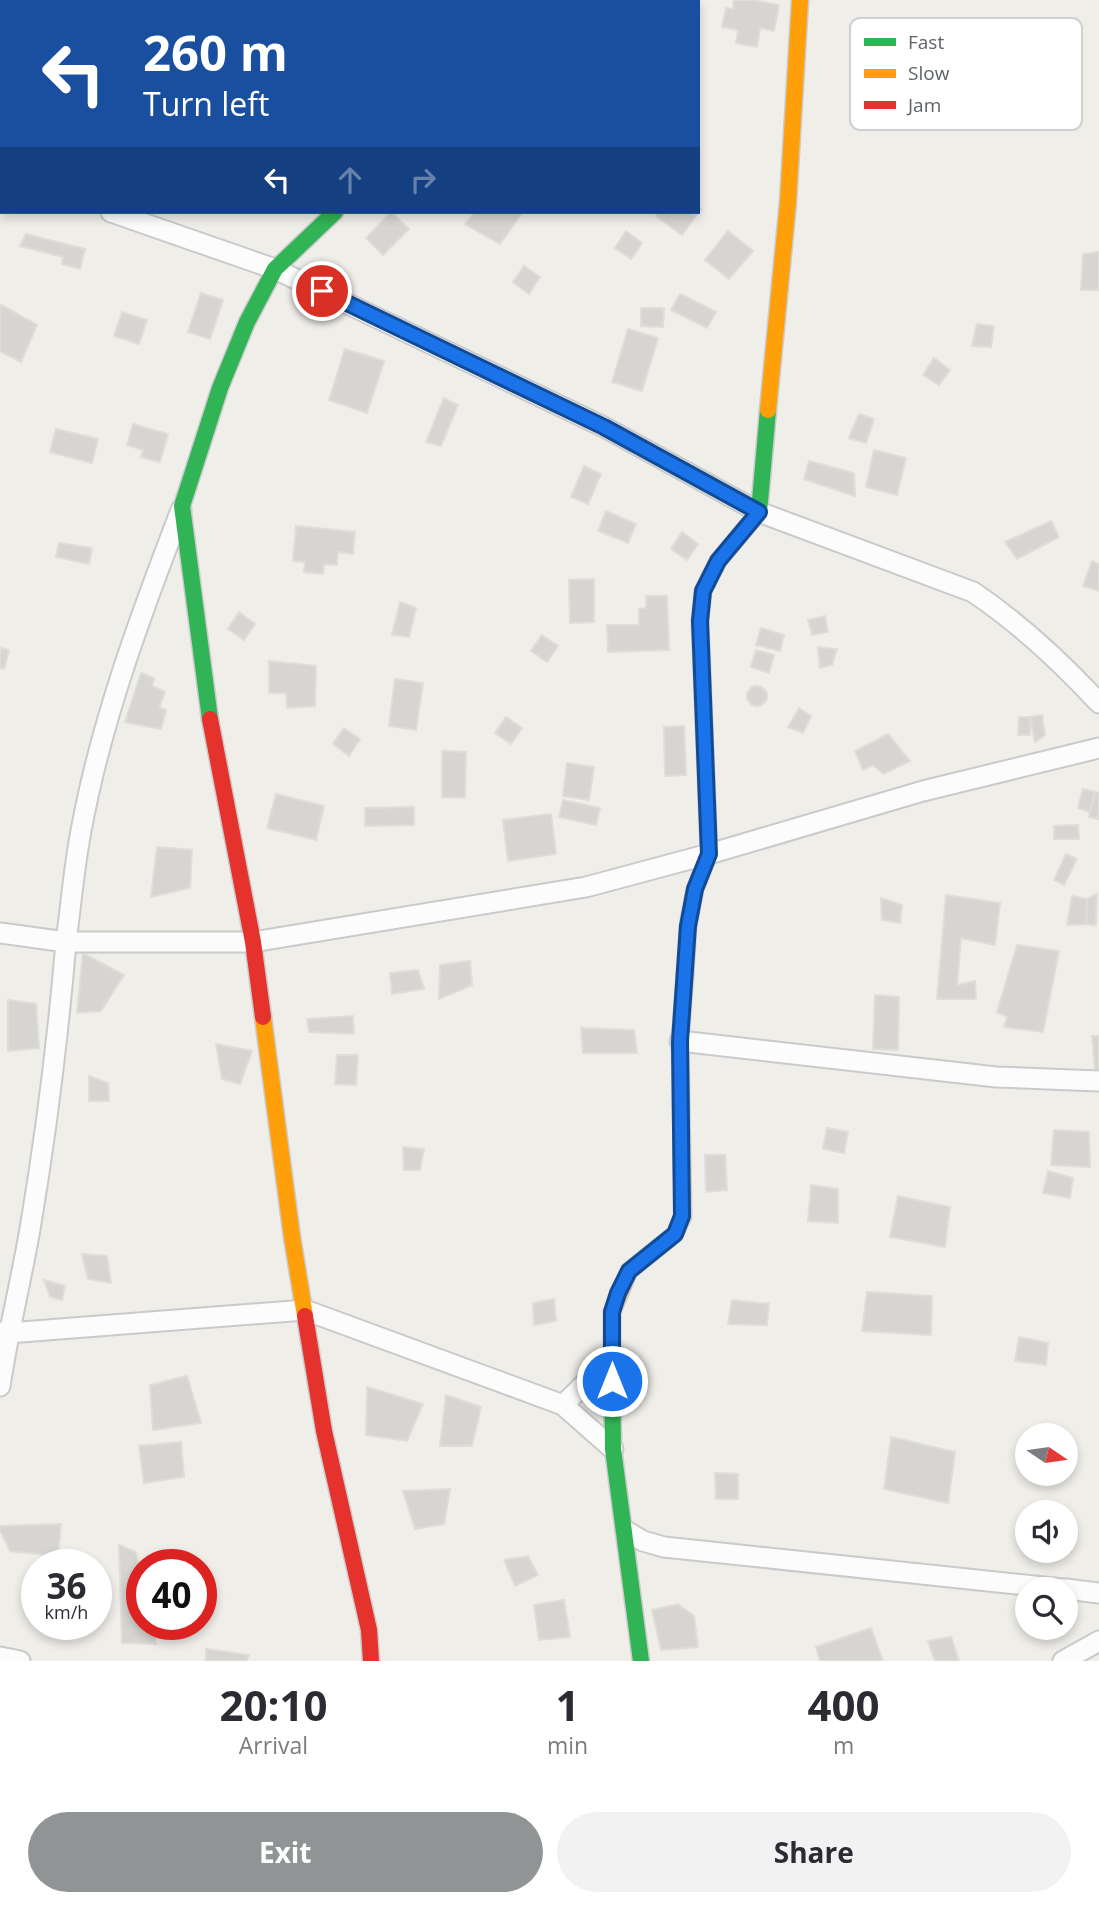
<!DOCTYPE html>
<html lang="en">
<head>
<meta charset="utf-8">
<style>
  :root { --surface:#fff; --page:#f2f2f3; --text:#2b2b33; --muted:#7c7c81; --accent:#919495 }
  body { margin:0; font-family:"Open Sans",sans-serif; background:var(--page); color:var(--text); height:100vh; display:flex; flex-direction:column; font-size:26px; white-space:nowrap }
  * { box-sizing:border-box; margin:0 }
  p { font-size:23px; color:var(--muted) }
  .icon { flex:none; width:38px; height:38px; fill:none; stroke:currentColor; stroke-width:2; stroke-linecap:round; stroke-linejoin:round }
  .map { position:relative; height:1661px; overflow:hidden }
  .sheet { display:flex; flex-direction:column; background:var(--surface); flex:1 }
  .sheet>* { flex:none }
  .banner { position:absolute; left:0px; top:0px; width:700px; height:214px; box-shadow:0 4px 10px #0003; background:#1a4fa0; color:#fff; overflow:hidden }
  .needle { width:46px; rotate:103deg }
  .fabs { position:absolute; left:1015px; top:1423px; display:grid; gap:14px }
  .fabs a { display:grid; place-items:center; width:63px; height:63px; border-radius:50%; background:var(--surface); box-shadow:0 4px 10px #0003; font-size:35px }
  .speed { position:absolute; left:21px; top:1549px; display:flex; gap:14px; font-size:35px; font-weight:700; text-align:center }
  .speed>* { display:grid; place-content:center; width:91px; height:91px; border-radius:50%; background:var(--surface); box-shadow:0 4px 10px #0003; line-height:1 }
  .speed small { font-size:18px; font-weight:400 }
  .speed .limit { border:10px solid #d22; background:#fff; color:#111 }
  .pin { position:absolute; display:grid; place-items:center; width:60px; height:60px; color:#fff; margin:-30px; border:4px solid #fff; border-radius:50%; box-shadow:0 2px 7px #0007 }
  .me { position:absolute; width:77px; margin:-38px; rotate:0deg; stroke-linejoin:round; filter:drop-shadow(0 0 5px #0008) }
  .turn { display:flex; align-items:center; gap:24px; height:147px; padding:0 28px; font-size:32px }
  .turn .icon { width:91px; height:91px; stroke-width:2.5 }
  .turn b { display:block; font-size:49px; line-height:60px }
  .lanes { display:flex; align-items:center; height:66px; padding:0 28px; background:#0003; justify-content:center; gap:35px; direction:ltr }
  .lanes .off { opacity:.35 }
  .eta { display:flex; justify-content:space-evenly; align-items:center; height:119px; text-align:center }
  .eta b { font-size:42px; font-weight:700; line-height:49px }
  .action { display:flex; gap:14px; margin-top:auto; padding:14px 28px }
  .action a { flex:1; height:80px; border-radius:42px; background:var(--accent); color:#fff; font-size:28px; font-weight:700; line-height:80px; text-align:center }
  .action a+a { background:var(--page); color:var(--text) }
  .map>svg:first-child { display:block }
  .building { fill:#d6d5d2; stroke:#deddd8; stroke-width:2 }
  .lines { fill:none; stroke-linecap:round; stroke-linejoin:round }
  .street-casing { stroke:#cacaca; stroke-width:23 }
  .fast-casing { stroke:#cbcbcb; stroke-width:19 }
  .slow-casing { stroke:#cbcbcb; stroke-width:19 }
  .jam-casing { stroke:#cbcbcb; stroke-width:19 }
  .street { stroke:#fdfcfc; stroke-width:19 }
  .fast { stroke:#30b455; stroke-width:16 }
  .slow { stroke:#ff9f0a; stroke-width:16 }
  .jam { stroke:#e5322d; stroke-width:16 }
  .route-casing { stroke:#114b97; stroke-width:18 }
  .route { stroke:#1a73e8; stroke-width:12 }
  .key { fill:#fff; stroke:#cfd0d2; stroke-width:2 }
  .key-label { font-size:19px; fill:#5e6368 }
</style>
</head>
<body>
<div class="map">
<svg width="1099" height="1661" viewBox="0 0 1099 1661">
  <rect width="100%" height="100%" fill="#efeee9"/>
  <!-- building -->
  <g class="building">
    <path d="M734,0H752L779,5L774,31L760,28L757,47L736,43L738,30L722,27L726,8L733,9Z"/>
    <path d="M698,207L701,209L682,235L656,216L659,212H698Z"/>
    <path d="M391,212L409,229L383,255L366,238Z"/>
    <path d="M475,212H523L500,244L465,224Z"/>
    <path d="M626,231L642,243L631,259L615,248Z"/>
    <path d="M728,231L753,251L729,279L705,260Z"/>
    <path d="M26,234L85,249L80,269L62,264L63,257L20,246Z"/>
    <path d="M1099,252V290H1081L1083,254Z"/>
    <path d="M524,266L540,277L529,294L513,282Z"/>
    <path d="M201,293L223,300L210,339L188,332Z"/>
    <path d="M680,294L716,312L707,328L671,310Z"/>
    <path d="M0,304L37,325L21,362L0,351Z"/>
    <path d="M641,308H664L663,327L641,326Z"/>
    <path d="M122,312L147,320L139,344L114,336Z"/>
    <path d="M977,324L994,326L991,347L972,346Z"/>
    <path d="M628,329L658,338L642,391L612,382Z"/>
    <path d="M345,349L384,361L367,413L329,400Z"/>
    <path d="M934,358L950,370L939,385L923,375Z"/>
    <path d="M444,398L458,405L441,446L426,442Z"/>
    <path d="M859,414L874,419L866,443L849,438Z"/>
    <path d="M133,424L168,434L160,462L141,457L143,450L127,445Z"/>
    <path d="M56,429L98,439L92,463L50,452Z"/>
    <path d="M874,450L906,458L897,495L866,487Z"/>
    <path d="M809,461L854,473L855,496L804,479Z"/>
    <path d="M584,466L601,474L588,504L571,497Z"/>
    <path d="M606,511L636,524L628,543L598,531Z"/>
    <path d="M1051,521L1059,537L1017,559L1005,542Z"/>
    <path d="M296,526L355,532L353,554L338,552L337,565L324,564L323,574L304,572L305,562L293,561Z"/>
    <path d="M682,532L698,544L687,560L671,549Z"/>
    <path d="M59,543L92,548L89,564L56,557Z"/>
    <path d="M1092,561L1099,564V591L1083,586Z"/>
    <path d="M594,579V622L570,623L569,580Z"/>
    <path d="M646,596H667L669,650L608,652L607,625H639V609L646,608Z"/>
    <path d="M400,602L416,608L409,637L392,635Z"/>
    <path d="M239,612L255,624L244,640L228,629Z"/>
    <path d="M825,616L828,632L812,635L808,620Z"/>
    <path d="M761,628L784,635L780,651L756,645Z"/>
    <path d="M542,635L558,646L547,662L531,651Z"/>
    <path d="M818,647L837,649L832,665L820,668Z"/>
    <path d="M0,648L9,650L4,669L0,668Z"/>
    <path d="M756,650L774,655L769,673L751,667Z"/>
    <path d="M269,661L316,666L315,706L287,708L286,693H269Z"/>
    <path d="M141,673L154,678L152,686L165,692L159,707L166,710L161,729L125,722Z"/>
    <path d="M395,679L423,683L416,730L389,726Z"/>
    <circle cx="757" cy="696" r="10"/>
    <path d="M799,708L811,716L803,733L788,727Z"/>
    <path d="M1042,715L1045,735L1035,742L1030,717Z"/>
    <path d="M506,717L522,728L511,744L495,733Z"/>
    <path d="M1019,717H1030V735H1018Z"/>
    <path d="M684,726L686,775L665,776L664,727Z"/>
    <path d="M344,728L360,739L349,756L333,744Z"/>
    <path d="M888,734L910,761L883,774L873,765L863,770L855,751Z"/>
    <path d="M442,751L466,752L465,798L442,797Z"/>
    <path d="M567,763L594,767L589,800L563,796Z"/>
    <path d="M1083,789L1095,792L1090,812L1078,808Z"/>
    <path d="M1095,792L1099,793L1098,819L1089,817Z"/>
    <path d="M276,794L324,806L316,840L267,828Z"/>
    <path d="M563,800L600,808L596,825L559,817Z"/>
    <path d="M414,807V825L365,826V808Z"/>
    <path d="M551,814L556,854L508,861L503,820Z"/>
    <path d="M1078,825L1079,839H1054V826Z"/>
    <path d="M157,847L192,850L190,888L151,897Z"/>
    <path d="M1066,854L1077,859L1064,885L1054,880Z"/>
    <path d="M1097,894L1096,925L1086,924L1087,899Z"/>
    <path d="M946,895L1000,903L995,945L961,938L957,985L975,981L976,999H937Z"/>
    <path d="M1072,896L1087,899L1086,924L1067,925Z"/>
    <path d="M881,898L902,905L900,923L882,920Z"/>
    <path d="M1017,945L1059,951L1043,1032L1004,1027L1007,1017L997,1012Z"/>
    <path d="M83,953L124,975L101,1011L77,1013Z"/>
    <path d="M470,961L472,985L439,999L440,965Z"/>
    <path d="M418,970L424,989L392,994L390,973Z"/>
    <path d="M875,995L899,997L898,1050L873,1049Z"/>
    <path d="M8,1000L36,1004L39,1048L8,1051Z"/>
    <path d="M353,1016L354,1034L309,1032L307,1019Z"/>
    <path d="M581,1028L634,1030L637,1053H583Z"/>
    <path d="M1092,1036H1099V1071H1095Z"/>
    <path d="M216,1044L252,1051L240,1084L222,1079Z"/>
    <path d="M337,1055H358L356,1085L335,1084Z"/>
    <path d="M89,1076L108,1083L109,1101H89Z"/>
    <path d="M827,1128L848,1132L844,1153L823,1149Z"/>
    <path d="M1054,1130L1089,1132L1090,1167L1051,1165Z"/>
    <path d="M403,1147L424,1149L420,1170H404Z"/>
    <path d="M705,1155H725L727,1190L706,1192Z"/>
    <path d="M1048,1171L1073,1178L1070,1198L1043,1193Z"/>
    <path d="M811,1185L838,1189V1223L808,1221Z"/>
    <path d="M898,1196L950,1207L945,1247L890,1237Z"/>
    <path d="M82,1254L107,1256L111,1283L88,1279Z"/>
    <path d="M44,1280L65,1286L62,1300L50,1297Z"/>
    <path d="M867,1292L932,1296L931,1335L862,1331Z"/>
    <path d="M554,1299L556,1321L534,1325L533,1303Z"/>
    <path d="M732,1300L769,1304L767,1325L728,1324Z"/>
    <path d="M1019,1337L1048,1343L1046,1365L1015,1361Z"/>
    <path d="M187,1376L201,1423L153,1430L150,1385Z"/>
    <path d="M367,1387L423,1404L407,1441L366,1435Z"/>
    <path d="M446,1395L481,1407L472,1446H440Z"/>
    <path d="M891,1437L955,1452L948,1503L884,1489Z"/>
    <path d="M181,1442L184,1477L144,1483L139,1446Z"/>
    <path d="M715,1473L738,1474V1499H716Z"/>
    <path d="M450,1489L444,1524L415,1529L403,1491Z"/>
    <path d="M61,1524L58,1556L10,1551L0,1530V1526Z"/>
    <path d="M119,1545L136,1552L142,1578V1624H152L156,1644L122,1643Z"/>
    <path d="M528,1556L538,1575L515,1586L504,1560Z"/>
    <path d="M564,1600L570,1637L539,1640L534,1605Z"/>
    <path d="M678,1604L694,1616L698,1647L661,1650L652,1610Z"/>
    <path d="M871,1628L883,1661H820L816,1647Z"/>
    <path d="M951,1637L959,1661H935L928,1641Z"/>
    <path d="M206,1649L249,1655L246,1661H206Z"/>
  </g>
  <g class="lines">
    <!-- street casing -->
    <g class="street-casing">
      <g id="street">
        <path d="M579,2L581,0"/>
        <path d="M0,187L2,188"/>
        <path d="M111,212L275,269L604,427L759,512L973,592C1019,623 1061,662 1099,703"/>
        <path d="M181,510C141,614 101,721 81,831C74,867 71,905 66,942H253L586,887L709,854L923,791L1099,748"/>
        <path d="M0,933L66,942C58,1038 46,1134 30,1229C21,1281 8,1333 0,1386"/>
        <path d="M680,1041L996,1077L1099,1081"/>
        <path d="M0,1332L8,1333L305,1310L563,1405L613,1449"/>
        <path d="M563,1405L611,1358"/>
        <path d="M626,1531L643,1541L664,1547L1063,1589"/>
        <path d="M1066,1589L1099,1593"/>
        <path d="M0,1657L20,1661"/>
        <path d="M1063,1661L1099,1641"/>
      </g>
    </g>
    <!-- fast casing -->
    <g class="fast-casing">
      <g id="fast">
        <path d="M210,719L182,506L220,388L247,322L275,269L335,212"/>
        <path d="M685,974L688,926L695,889L709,854L700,621L703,591L718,561L759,512L768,410"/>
        <path d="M612,1363L613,1449L641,1661"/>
      </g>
    </g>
    <!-- slow casing -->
    <g class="slow-casing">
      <g id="slow">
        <path d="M768,410L788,202L800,0"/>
        <path d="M263,1017L292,1237L305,1316"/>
        <path d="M612,1363V1312L629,1271L675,1234L683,1216L680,1041L685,974"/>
      </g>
    </g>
    <!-- jam casing -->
    <g class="jam-casing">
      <g id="jam">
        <path d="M210,719L253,942L263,1017"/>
        <path d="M305,1316L324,1431L369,1630L371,1661"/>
      </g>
    </g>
    <!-- street -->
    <use href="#street" class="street"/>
    <!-- fast -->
    <use href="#fast" class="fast"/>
    <!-- slow -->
    <use href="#slow" class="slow"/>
    <!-- jam -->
    <use href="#jam" class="jam"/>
  </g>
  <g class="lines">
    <!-- route casing -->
    <g class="route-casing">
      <path id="route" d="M322,291L604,427L759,512L718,561L703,591L700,621L709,854L695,889L688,926L680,1041L682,1216L675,1234L629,1271L618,1293L612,1312V1381"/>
    </g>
    <!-- route -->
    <use href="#route" class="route"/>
  </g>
  <!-- legend -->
  <rect x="850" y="18" width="232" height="112" rx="10" class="key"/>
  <rect x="864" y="38" width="32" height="8" fill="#30b455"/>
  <rect x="864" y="69" width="32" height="9" fill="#ff9f0a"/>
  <rect x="864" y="101" width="32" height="8" fill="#e5322d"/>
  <g class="key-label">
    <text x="908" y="49">Fast</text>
    <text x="908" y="80">Slow</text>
    <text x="908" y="112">Jam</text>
  </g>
</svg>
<div class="fabs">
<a><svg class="needle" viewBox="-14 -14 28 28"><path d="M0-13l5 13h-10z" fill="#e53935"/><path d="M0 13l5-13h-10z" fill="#7c7c81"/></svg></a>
<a><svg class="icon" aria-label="sound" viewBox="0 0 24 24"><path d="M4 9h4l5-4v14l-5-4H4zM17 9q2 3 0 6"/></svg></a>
<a><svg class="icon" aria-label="search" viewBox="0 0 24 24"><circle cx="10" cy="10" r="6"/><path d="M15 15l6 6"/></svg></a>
</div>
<div class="speed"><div>36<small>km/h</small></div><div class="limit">40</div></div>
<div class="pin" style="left:322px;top:291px;background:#d93025"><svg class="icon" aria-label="arrive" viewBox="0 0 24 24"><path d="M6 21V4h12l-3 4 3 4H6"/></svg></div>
<svg class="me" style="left:612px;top:1381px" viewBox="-20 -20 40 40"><circle r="17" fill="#1a73e8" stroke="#fff" stroke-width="3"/><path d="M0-11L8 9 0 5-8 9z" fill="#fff"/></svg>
<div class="banner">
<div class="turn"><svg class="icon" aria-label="left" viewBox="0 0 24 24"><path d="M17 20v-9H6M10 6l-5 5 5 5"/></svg><div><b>260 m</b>Turn left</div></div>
<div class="lanes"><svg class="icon" aria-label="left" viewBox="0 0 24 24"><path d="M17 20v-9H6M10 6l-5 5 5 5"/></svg><svg class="icon off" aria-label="ahead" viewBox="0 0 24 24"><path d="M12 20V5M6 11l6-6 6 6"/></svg><svg class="icon off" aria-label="right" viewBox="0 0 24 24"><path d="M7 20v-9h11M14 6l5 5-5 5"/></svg></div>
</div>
</div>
<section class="sheet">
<div class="eta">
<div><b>20:10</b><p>Arrival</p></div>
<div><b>1</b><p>min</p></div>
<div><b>400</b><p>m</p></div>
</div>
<div class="action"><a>Exit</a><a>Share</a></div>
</section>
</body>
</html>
